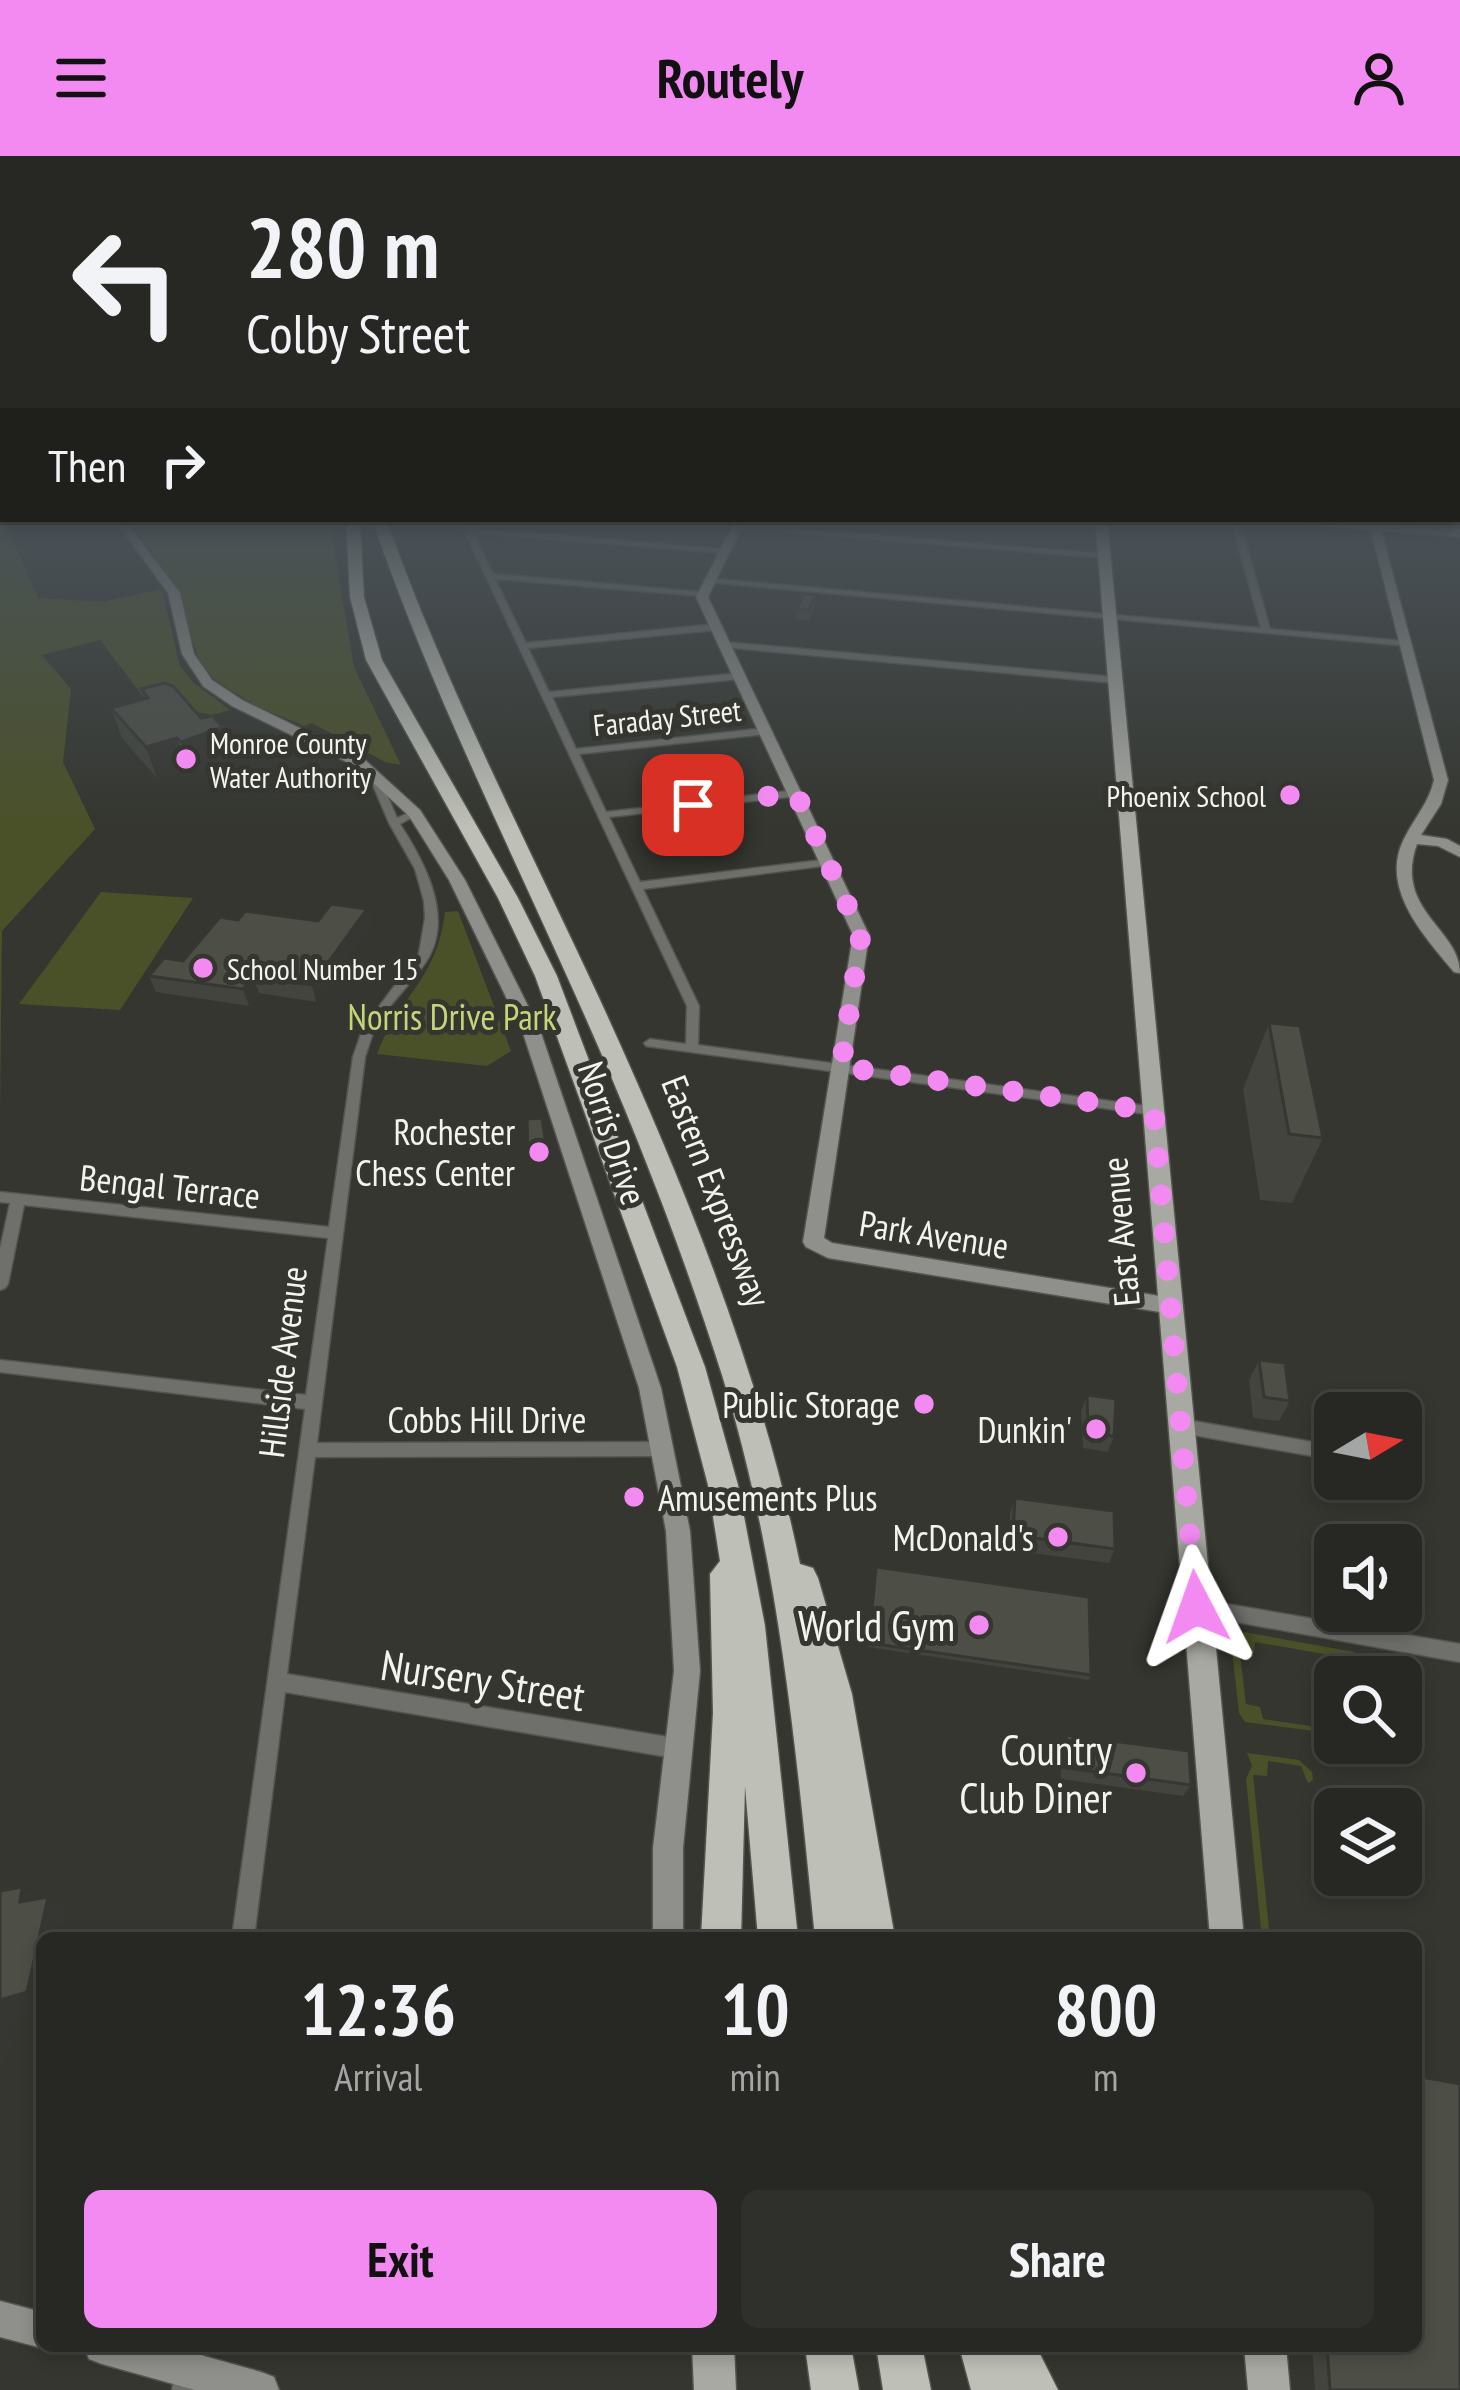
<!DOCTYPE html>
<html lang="en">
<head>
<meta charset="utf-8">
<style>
  :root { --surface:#272823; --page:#2f302b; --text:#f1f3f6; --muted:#a4a6a6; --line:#434441; --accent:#f28af2 }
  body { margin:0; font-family:"PT Sans Narrow",sans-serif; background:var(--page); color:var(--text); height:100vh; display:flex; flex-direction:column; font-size:45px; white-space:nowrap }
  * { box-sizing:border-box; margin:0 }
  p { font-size:39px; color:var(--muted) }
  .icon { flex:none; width:66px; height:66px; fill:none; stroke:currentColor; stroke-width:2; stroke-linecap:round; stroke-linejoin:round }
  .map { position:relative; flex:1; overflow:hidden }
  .side { position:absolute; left:36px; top:1776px; width:1386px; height:420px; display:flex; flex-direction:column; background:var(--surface); border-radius:18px; box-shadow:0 6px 18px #0003,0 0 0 3px var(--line) }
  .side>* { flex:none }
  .guide { position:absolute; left:0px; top:0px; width:1461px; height:366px; box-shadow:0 6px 18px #0003,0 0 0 3px var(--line); background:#272823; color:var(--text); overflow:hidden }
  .needle { width:78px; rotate:80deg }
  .tools { position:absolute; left:1314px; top:1236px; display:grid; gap:24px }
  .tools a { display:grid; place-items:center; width:108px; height:108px; border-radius:18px; background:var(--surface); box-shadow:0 6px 18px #0003,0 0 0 3px var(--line); font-size:60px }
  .pin { position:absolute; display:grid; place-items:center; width:102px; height:102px; color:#fff; margin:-51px; border-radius:24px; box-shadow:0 6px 18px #0006 }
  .me { position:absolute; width:132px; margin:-66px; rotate:356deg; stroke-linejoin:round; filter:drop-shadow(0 0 9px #0008) }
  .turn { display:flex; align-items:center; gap:42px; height:252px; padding:0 48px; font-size:54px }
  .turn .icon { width:156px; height:156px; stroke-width:2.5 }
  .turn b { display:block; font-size:84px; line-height:102px }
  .then { display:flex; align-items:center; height:114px; padding:0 48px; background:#0003; gap:24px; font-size:45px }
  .eta { display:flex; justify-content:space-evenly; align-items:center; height:204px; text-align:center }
  .eta b { font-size:72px; font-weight:700; line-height:84px }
  .primary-button { display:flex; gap:24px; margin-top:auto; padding:24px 48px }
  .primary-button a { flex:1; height:138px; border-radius:18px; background:var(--accent); color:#111; font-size:48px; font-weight:700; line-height:138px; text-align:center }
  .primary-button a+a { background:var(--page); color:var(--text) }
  header { display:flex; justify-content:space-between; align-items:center; height:156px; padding:0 48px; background:var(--accent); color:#111; font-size:54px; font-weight:700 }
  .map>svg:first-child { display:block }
  .green { fill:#4a5129 }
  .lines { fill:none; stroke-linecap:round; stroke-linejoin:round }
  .street-casing { stroke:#53544e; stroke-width:3 }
  .secondary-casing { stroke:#53544e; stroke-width:3 }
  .primary-casing { stroke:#53544e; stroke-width:3 }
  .highway-casing { stroke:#53544e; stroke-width:3 }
  .street { fill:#6f706c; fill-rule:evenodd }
  .secondary { fill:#8f908b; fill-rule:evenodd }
  .primary { fill:#a8a9a2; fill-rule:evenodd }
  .highway { fill:#bec0b7; fill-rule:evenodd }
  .wall { fill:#42443d }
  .shaded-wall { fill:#363732 }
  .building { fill:#4d4f47; stroke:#363732; stroke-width:3 }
  .route { stroke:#f28af2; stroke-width:21; stroke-dasharray:0 37.8 }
  .poi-dot { fill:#f28af2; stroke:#34362f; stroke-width:4.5 }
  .labels { text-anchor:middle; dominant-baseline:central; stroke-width:10; stroke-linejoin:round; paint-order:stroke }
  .far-street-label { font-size:30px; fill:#f3f4f0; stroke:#34362f }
  .far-poi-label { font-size:30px; fill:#f3f4f0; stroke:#34362f; text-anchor:start }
  .park-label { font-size:36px; fill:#c5d67a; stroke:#34362f }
  .poi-label { font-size:36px; fill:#f3f4f0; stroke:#34362f; text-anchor:end }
  .street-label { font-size:36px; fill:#f3f4f0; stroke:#34362f }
  .near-poi-label { font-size:42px; fill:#f3f4f0; stroke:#34362f; text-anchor:end }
  .near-street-label { font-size:42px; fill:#f3f4f0; stroke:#34362f }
</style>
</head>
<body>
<header><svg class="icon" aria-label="menu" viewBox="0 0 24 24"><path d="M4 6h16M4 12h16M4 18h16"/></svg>Routely<svg class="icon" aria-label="person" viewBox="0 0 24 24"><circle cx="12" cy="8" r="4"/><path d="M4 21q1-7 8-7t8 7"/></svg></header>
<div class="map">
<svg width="1460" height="2234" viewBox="0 0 1460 2234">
  <rect width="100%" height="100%" fill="#34362f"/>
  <!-- green -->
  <g class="green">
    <path d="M0,360L27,363L5,366L38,442L102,446L162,433L180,510L193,526L230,554L212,559L148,547L100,484L42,499L71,533L63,606L95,673L2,775L0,958Z"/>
    <path d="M128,363H329L354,511L401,609L385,606L312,567L304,570L256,550L214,523L199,505L178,435Z"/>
    <path d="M101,736L193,742L120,854L19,848Z"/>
    <path d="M458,755L511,895L487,910L377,898C399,840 437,824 445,756Z"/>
    <path d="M1244,1476L1354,1496L1358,1511L1349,1516L1342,1512L1341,1501L1255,1486L1254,1497L1240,1498L1246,1548L1260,1551L1263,1563L1310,1570L1314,1575L1245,1566L1239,1557L1231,1485Z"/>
    <path d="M1247,1597L1299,1604L1312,1616L1313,1624L1308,1627L1301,1610L1268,1605L1267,1620L1253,1619L1270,1782H1262L1246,1623L1252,1610Z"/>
  </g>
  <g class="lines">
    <!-- street casing -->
    <g class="street-casing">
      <g id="street">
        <path d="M459,363H467L471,372L723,393L727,395L723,397L473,377L493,418L701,436L705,438L701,440L495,423L526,487L716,468L720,471L716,474L528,492L549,536L740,517L745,520L740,523L552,541L576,593L767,572L772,575L767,578L579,598L606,656L797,634L802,637L797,640L609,661L640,726L830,703L835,706L830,709L643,733L699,850L698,889L1154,951L1161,955L1159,958L1154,959L646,890L644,887L650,883L686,888L687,850Z"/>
        <path d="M1231,363H1239L1270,473L1405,485L1408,486V490L707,426L703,424L707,422L1261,472Z"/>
        <path d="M737,368L1106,398L1110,400L1106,402L734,372Z"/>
        <path d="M725,486L1115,521L1120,524L1115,527L722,491V487Z"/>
        <path d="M374,617L379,620L397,662L415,654L420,657L400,668C423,704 452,756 430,799C415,826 388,847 374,874C371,883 368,892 365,901L317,1287L665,1286L671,1288L673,1293L671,1298L665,1300L315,1301L287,1518L680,1583L687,1586L690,1593L687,1600L680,1603L285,1536L254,1782H232L305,1253L0,1216V1204L306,1239L328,1082L24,1049L8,1128L5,1132L0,1134V1093L10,1047L0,1046V1036L329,1071L353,901L363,872L419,797L425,762L424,745L415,713L389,667L369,620Z"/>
        <path d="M1182,1263L1335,1290V1304L1182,1277L1176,1275L1174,1270L1176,1265Z"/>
        <path d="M1197,1443L1460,1488V1506L1197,1459L1191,1457L1188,1451L1191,1445Z"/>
        <path d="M179,2190H205L198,2234H172Z"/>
      </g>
    </g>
    <!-- secondary casing -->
    <g class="secondary-casing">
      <g id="secondary">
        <path d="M114,363H124L180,437L194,498L212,524L242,544L365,604L420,654L465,724L540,874L661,1232L690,1375L700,1515L683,1692V1782H653V1692L674,1515L666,1375L639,1232L522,874L449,724L409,660L355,610L232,550L203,530L182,498L168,437Z"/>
        <path d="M736,363H746L708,441L869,779L824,1082L832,1087L1172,1142L1180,1144L1183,1150L1180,1156L1172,1158L828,1102L806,1091L803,1086L853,779L696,441Z"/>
        <path d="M1368,363H1378L1448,624L1441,648L1421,679L1447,683L1460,690V701L1438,690L1417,688C1393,754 1460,773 1460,817L1454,816C1424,780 1379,732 1404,683C1414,662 1429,647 1434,624Z"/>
        <path d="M0,2145L42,2156V2190H47L42,2192L0,2181Z"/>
        <path d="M84,2190H168L261,2216L274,2221L279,2234H195L102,2208L89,2203Z"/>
      </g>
    </g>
    <!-- primary casing -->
    <g class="primary-casing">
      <g id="primary">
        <path d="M1095,363H1107L1244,1782H1210Z"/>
        <path d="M1271,363L1460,373V381L1277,367Z"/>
        <path d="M692,2190H734L736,2234H694Z"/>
        <path d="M1244,2190H1286L1290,2234H1248Z"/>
      </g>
    </g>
    <!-- highway casing -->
    <g class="highway-casing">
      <g id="highway">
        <path d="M346,363H360L364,441L382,504L518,742L557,820L705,1211L738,1329L765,1470L798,1782H758L745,1630L741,1782H701L713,1557L710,1418L720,1405L708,1329L677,1211L535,820L498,742L366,504L350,441Z"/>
        <path d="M372,363H386C445,529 526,684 600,844C683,1025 759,1212 800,1408L813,1412L818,1422L852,1538L895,1782H855L851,1751L855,1782H815C796,1593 779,1402 722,1219C681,1090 631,962 575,838C505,681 428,527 372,363Z"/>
        <path d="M805,2190H851L859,2234H811Z"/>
        <path d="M876,2190H922L931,2234H883Z"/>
        <path d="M959,2190H1036L1058,2234H971Z"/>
      </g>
    </g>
    <!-- street -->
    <use href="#street" class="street"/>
    <!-- secondary -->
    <use href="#secondary" class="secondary"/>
    <!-- primary -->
    <use href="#primary" class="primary"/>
    <!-- highway -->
    <use href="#highway" class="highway"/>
  </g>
  <!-- wall -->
  <g class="wall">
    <path d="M815,439V449L809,464L796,463L797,453Z"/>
    <path d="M141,533L223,571L232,601L191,616L188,613L157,622L122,582L111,552L145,543Z"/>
    <path d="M367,753L371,769L316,846L259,837L249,850L156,836L149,820L183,805L238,764L318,765Z"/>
    <path d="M1269,867L1323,982L1292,1047L1260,1044L1243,933Z"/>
    <path d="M542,962L549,1007L530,1008L528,997Z"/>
    <path d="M1259,1204L1290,1245L1279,1265L1253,1262L1249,1224Z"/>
    <path d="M1087,1239L1114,1280L1108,1296L1083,1292L1081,1255Z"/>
    <path d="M1015,1342L1115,1393L1109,1407L1009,1394L1010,1357Z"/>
    <path d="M876,1411L1091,1519L1089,1524L868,1491Z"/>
    <path d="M1066,1579L1191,1629L1183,1640L1061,1623L1060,1591Z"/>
    <path d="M1312,2190H1416L1460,2234H1315Z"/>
  </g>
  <!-- shaded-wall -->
  <g class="shaded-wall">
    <path d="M223,571L232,601L191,616L181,586Z"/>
    <path d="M177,582L188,613L157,622L146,591Z"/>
    <path d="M367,753L371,769L316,846L312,829Z"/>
    <path d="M253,821L259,837L249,850L243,833Z"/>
    <path d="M22,1731L41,1745L20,1746Z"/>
    <path d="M48,1741L66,1755L61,1782H42V1849L20,1856L5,1879L15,1888L0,1912V1844Z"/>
  </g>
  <!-- building -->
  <g class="building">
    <path d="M804,438L815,439L809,454L797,453Z"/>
    <path d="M164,527L173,530L201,562L212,560L223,571L181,586L177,582L146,591L111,552L148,542L141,533Z"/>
    <path d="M331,748L367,753L312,829L253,821L243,833L149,820L164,802L183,805L220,761L238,764L245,755L318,765Z"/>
    <path d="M1269,867L1300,870L1323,982L1289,978Z"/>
    <path d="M542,962L547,996L528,997L527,963Z"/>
    <path d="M1259,1204L1285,1207L1290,1245L1264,1241Z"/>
    <path d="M1087,1239L1116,1243L1114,1280L1088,1277Z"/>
    <path d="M1015,1342L1114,1355L1115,1393L1013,1379Z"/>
    <path d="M876,1411L1089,1441L1091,1519L869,1487Z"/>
    <path d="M1066,1579L1189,1595L1191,1629L1067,1612Z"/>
    <path d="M22,1731L20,1746L48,1741L27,1836L0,1844V1735Z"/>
    <path d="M1416,1920L1460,1928V2234H1330L1327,2190H1416Z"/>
  </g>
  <!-- sky -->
  <linearGradient id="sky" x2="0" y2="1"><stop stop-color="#1d1e1a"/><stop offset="0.54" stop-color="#4a5258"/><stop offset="1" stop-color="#4a5258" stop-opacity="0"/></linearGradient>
  <rect width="1460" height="672" fill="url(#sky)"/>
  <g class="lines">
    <!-- route -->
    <path class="route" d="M693,649L796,637L861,779L841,911L1154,955L1196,1451"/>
  </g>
  <!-- markers -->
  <g class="poi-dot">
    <circle cx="186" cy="603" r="12"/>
    <circle cx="1290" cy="639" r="12"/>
    <circle cx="203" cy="812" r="12"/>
    <circle cx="539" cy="996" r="12"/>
    <circle cx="924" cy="1248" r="12"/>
    <circle cx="1096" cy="1273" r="12"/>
    <circle cx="634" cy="1341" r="12"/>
    <circle cx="1058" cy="1381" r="12"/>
    <circle cx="979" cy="1469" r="12"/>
    <circle cx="1136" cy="1617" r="12"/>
  </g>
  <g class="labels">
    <!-- far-street labels -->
    <g class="far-street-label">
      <text transform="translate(667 561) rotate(-6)">Faraday Street</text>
    </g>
    <!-- far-poi labels -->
    <g class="far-poi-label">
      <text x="210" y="586">Monroe County<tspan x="210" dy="34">Water Authority</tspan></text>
      <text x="1266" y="639" text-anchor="end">Phoenix School</text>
      <text x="227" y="812">School Number 15</text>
    </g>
    <!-- park labels -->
    <g class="park-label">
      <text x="452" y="860">Norris Drive Park</text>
    </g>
    <!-- poi labels -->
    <g class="poi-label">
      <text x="515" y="975">Rochester<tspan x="515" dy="41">Chess Center</tspan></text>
      <text x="900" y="1248">Public Storage</text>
      <text x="1072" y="1273">Dunkin'</text>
      <text x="658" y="1341" text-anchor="start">Amusements Plus</text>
      <text x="1034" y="1381">McDonald's</text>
    </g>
    <!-- street labels -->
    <g class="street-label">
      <text transform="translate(613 977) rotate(72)">Norris Drive</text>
      <text transform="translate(170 1030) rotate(6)">Bengal Terrace</text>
      <text transform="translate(717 1035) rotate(69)">Eastern Expressway</text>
      <text transform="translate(1120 1076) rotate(-95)">East Avenue</text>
      <text transform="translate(934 1078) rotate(9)">Park Avenue</text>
      <text transform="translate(282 1206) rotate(-83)">Hillside Avenue</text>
      <text x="487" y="1263">Cobbs Hill Drive</text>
    </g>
    <!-- near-poi labels -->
    <g class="near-poi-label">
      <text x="955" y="1469">World Gym</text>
      <text x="1112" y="1593">Country<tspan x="1112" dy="48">Club Diner</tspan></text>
    </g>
    <!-- near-street labels -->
    <g class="near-street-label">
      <text transform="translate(483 1524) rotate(9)">Nursery Street</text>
    </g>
  </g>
</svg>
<div class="tools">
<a><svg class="needle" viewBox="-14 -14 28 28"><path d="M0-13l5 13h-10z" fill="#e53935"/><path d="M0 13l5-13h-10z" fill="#a4a6a6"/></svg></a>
<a><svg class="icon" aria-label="sound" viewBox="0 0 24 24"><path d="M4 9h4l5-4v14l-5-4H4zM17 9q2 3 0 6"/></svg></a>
<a><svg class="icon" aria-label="search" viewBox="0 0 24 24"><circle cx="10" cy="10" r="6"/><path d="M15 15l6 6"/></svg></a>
<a><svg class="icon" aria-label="layers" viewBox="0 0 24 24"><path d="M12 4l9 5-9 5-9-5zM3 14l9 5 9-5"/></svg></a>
</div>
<div class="pin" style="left:693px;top:649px;background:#d93025"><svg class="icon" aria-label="arrive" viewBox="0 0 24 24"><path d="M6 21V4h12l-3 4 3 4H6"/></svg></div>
<svg class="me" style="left:1196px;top:1451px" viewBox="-20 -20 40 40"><path d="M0-17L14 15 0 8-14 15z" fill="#f28af2" stroke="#fff" stroke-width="4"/></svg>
<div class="guide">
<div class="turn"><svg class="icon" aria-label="left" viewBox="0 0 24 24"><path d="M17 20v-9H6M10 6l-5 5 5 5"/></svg><div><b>280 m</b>Colby Street</div></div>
<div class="then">Then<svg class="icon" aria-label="right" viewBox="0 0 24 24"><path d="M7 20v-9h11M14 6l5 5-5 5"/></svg></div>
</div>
<section class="side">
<div class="eta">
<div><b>12:36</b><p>Arrival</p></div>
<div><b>10</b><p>min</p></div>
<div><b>800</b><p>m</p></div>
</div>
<div class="primary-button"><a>Exit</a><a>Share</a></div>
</section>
</div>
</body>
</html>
